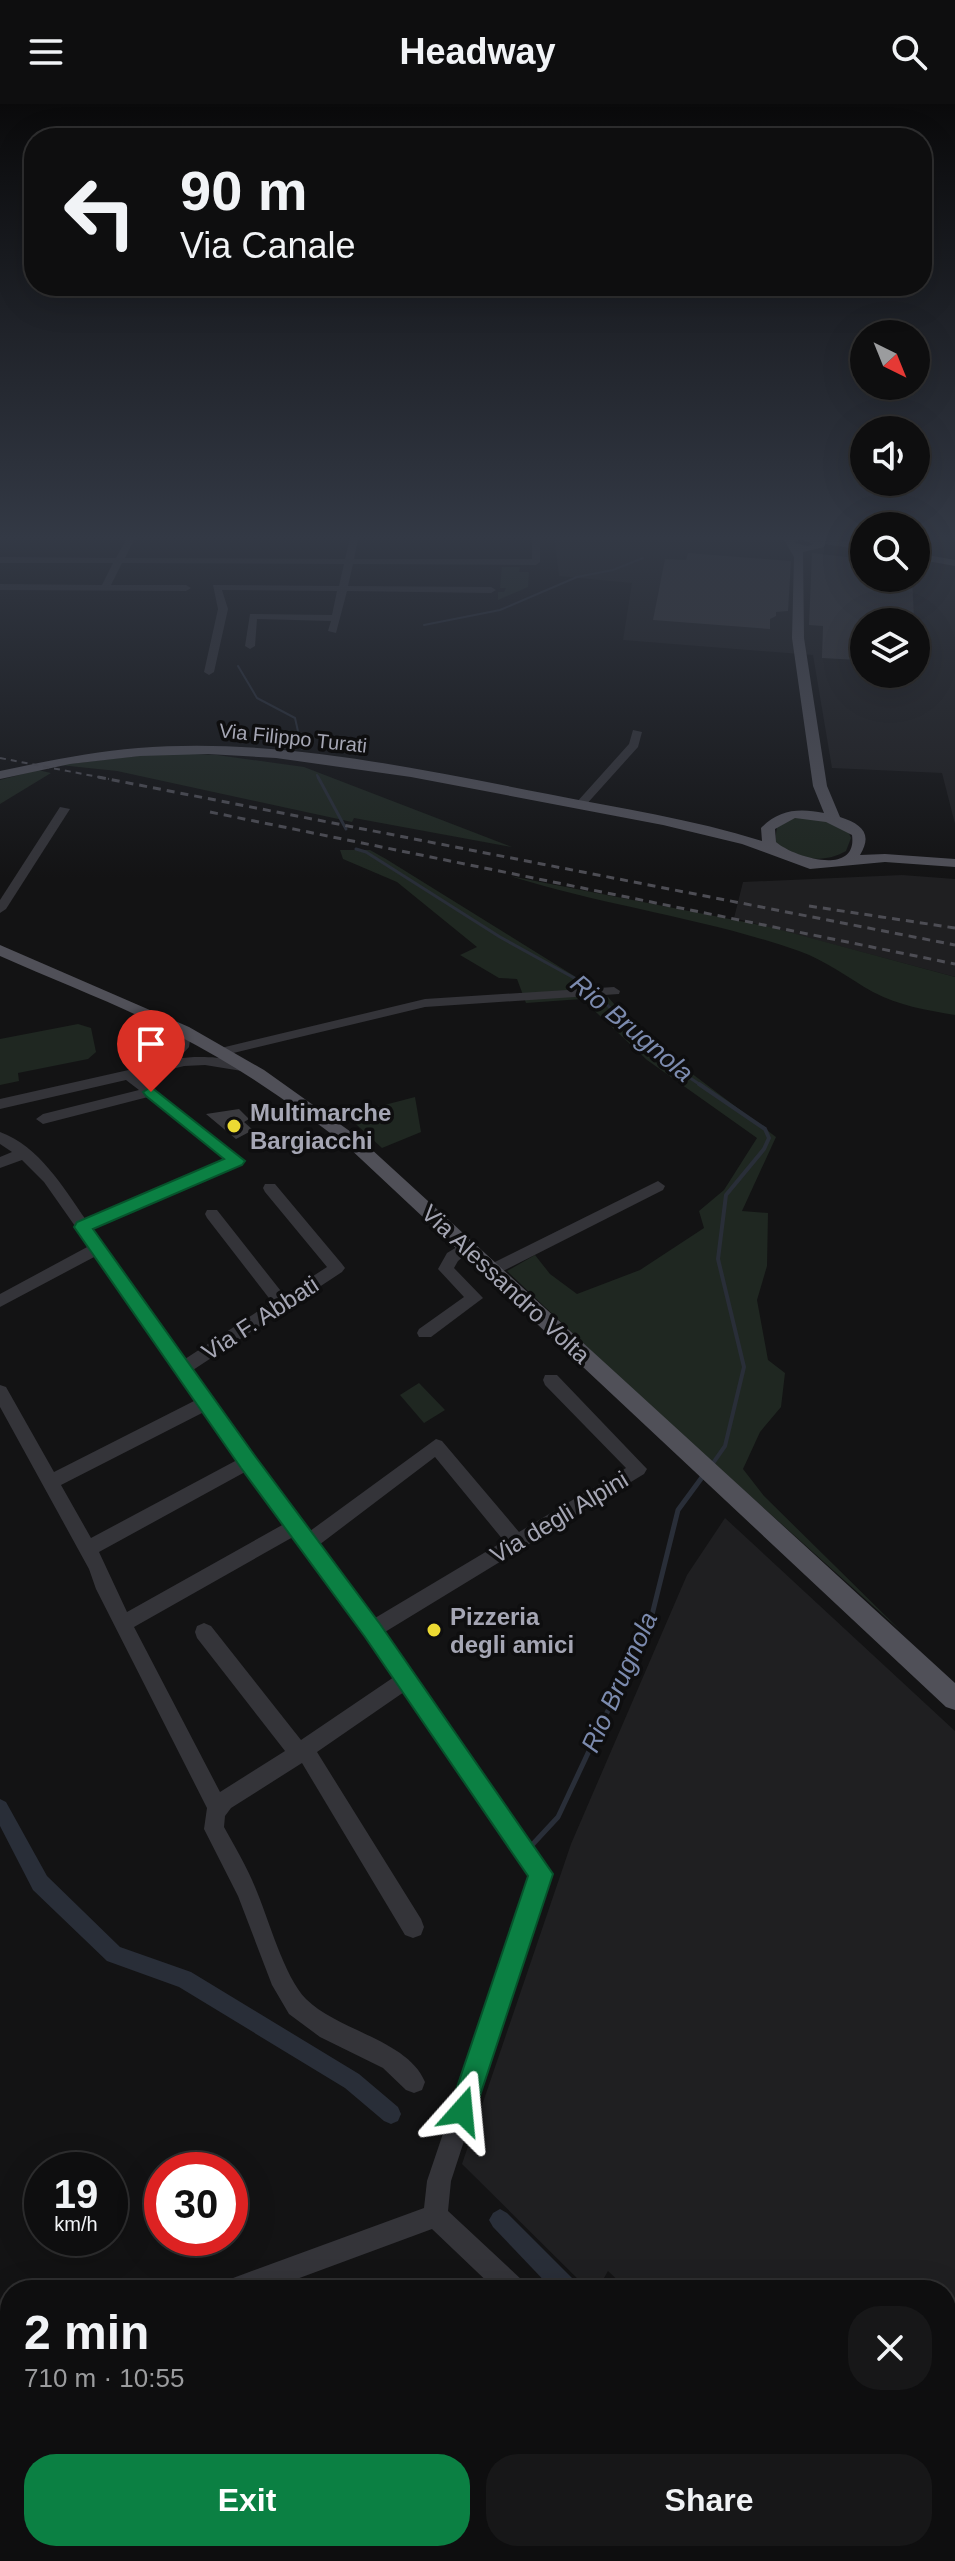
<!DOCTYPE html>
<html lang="en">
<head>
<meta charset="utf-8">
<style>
  :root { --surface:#0e0e0f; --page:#171718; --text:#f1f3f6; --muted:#9b9c9e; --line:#2e2e2f; --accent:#0b8043 }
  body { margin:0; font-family:Helvetica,sans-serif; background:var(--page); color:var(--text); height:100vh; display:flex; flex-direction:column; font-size:30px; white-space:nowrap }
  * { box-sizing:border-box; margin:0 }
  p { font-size:26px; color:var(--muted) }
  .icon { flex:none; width:44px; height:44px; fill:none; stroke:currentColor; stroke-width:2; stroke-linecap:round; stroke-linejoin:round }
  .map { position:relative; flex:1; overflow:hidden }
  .panel { position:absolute; left:0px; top:2176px; width:956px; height:282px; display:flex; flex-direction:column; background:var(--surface); border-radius:32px 32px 0 0; box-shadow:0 8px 32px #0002,0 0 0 2px var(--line) }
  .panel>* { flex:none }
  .top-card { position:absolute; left:24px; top:24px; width:908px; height:168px; border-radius:32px; box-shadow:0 8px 32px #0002,0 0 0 2px var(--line); background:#0e0e0f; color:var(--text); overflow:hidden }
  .needle { width:52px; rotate:137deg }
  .fabs { position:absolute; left:850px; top:216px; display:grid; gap:16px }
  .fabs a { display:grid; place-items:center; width:80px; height:80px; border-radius:50%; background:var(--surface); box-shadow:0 8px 32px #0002,0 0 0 2px var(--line); font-size:40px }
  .speed { position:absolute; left:24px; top:2048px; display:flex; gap:16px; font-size:40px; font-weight:700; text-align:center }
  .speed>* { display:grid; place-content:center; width:104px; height:104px; border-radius:50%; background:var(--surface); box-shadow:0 8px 32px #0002,0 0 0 2px var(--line); line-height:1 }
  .speed small { font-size:20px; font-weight:400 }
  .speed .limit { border:12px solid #d22; background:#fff; color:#111 }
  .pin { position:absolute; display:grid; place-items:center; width:68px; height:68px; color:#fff; margin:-82px -34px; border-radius:50% 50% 50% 0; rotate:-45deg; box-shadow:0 0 8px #0007 }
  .pin .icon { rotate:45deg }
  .me { position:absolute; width:88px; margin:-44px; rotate:18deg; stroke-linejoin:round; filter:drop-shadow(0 0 6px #0008) }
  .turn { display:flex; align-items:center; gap:28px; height:168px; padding:0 24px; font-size:36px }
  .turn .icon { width:104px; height:104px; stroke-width:2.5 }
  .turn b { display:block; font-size:56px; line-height:68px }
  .round { display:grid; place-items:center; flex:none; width:84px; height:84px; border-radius:32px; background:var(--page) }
  .overview { display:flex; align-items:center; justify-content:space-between; height:136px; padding:0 24px }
  h1 { font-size:48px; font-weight:800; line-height:60px }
  .primary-button { display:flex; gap:16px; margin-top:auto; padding:16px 24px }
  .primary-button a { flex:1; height:92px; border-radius:32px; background:var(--accent); color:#fff; font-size:32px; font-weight:800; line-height:92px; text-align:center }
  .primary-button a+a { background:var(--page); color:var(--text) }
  header { display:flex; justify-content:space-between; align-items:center; height:104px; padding:0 24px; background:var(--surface); font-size:36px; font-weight:800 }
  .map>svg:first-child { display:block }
  .built { fill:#1f1f21; fill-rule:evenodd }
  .green { fill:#1f2721 }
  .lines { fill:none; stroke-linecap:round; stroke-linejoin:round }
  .stream-far3 { stroke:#292e38; stroke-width:2 }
  .stream-far2 { stroke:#292e38; stroke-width:3 }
  .stream-far1 { stroke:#292e38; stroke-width:4 }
  .stream { stroke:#292e38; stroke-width:5 }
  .canal { fill:#292e38; fill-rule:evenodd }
  .building { fill:#3a3a3e }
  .minor { fill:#343439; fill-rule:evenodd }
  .major { fill:#505058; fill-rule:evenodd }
  .rail-far1 { stroke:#4d4d54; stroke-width:2; stroke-dasharray:6 5; stroke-linecap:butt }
  .rail { stroke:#4d4d54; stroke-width:3; stroke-dasharray:8 6; stroke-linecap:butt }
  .route { fill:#0b8043; stroke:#07532c; stroke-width:2 }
  .poi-dot { fill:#ecda33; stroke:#0e0e0f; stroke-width:3 }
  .labels { text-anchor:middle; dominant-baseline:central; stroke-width:7; stroke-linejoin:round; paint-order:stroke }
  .far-street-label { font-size:20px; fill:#a5a6b4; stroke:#0e0e0f }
  .poi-label { font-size:24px; font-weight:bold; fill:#a5a6b4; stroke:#0e0e0f; text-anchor:start }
  .street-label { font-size:24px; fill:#a5a6b4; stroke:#0e0e0f }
  .water-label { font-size:26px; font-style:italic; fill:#7c8baf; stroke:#0e0e0f }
</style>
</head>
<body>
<header><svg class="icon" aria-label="menu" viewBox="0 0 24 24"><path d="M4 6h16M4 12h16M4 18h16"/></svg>Headway<svg class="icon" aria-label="search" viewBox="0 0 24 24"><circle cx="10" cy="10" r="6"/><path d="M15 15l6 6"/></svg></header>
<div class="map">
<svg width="955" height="2457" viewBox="0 0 955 2457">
  <rect width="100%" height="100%" fill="#131314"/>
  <!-- built -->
  <g class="built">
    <path d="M554,430H864V474H916V430H955V720L942,669L832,664L813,551L623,536L632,479L559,472ZM864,518H916V570H864Z"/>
    <path d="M902,771L955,775V873L734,814L743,778Z"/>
    <path d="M725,1414L955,1627V2457H904L895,2448H946V2186H628L608,2167L597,2186H589L462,2060L571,1740L687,1471Z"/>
  </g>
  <!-- green -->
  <g class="green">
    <path d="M502,463H520L519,468H529L528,483L498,496V488H504L506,484H500Z"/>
    <path d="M163,649L217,651L304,663L512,743L354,714L352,718L117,667L60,661Z"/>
    <path d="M38,666L51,669L0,700V676Z"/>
    <path d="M819,713L848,727L851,734L846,747C824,760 792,757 775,737L777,723L794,714Z"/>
    <path d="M340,746H370L386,755L608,893L642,932L776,1033L742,1107L768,1109L767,1162L757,1196L768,1256L785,1269L781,1303L760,1328L743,1365L764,1392L902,1528L640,1293L507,1167L535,1151L550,1170L577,1190L640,1166L704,1124L699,1107L724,1086L757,1034L647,956L582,895L526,899L517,875L499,874L460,851L477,843L397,778L343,755Z"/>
    <path d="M510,772L770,823L955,873V911C927,906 899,902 873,888C848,874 827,857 799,847C705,814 605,802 510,772Z"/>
    <path d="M78,920L91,924L96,948L88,955L18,969L19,977L0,981V935Z"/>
    <path d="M415,993L421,1028L382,1044L346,1011Z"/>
    <path d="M419,1279L445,1306L424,1319L400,1291Z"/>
  </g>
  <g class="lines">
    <!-- stream-far3 -->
    <g class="stream-far3">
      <path d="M424,521L500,506L577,473L613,466L643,454"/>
      <path d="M238,562L257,594L295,614L302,645"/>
      <path d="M317,671L319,675"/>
    </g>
    <!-- stream-far2 -->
    <g class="stream-far2">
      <path d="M318,673L346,725"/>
      <path d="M356,745L366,748L500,833L587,881L662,955L702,982"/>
    </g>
    <!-- stream-far1 -->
    <path class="stream-far1" d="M699,980L765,1025L769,1034L764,1045L726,1091L718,1155L744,1263L725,1342L711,1362"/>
    <!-- stream -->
    <path class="stream" d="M532,1741L558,1713L651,1515L678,1406L703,1372"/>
    <!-- canal -->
    <g class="canal">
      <path d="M0,1695L6,1698L47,1772L120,1843L191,1868L359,1970L398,2003L401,2010L398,2017L391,2020L384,2017L345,1984L179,1883L107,1857L33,1786L0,1722Z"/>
      <path d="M500,2105L507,2109L576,2178L579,2186H553L493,2123L489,2116L493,2109Z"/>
      <path d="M814,2448H843L847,2457H818Z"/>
    </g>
  </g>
  <!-- building -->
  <g class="building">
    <path d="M688,449L791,457L788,507L776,508V512L770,515V525L653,516L665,455L686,456Z"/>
    <path d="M812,449L864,455V474H912L914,514L893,512L894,518H864V525L858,524V556L822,554L823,522L809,521Z"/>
    <path d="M239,1005L249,1015L244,1018L253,1026L236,1035L206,1010Z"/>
  </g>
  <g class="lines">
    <!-- minor -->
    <g class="minor">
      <path d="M129,430H137L125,454L345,455L351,430H359L354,455H532V434L395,433L391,430H540V458L536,461L353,460L348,482L491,483L496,486L491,489L347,487L336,529L328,527L331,517L257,515L255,542L250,545L245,542L250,510L332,511L337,487L222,486L228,505L214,568L209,571L204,568L218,505L213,481L339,482L344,460L122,459L111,481H186L191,484L186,487L0,486V480L102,481L113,459H0V453L116,454Z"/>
      <path d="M633,626L642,628L638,643L584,703H576V699L629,640Z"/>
      <path d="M60,703L70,705L6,805L0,809V796Z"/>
      <path d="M614,883L620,887L619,890L425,903L221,952L214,948L221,944L425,895Z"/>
      <path d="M164,915L169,916L190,936L189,943L178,955C196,951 241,953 255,964L248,968L205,961L184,962L140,973L243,1057L241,1061L93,1125L185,1255L272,1198L207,1114L205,1110L207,1106H217L284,1191L327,1163L265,1088L263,1084L265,1080H275L342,1160L345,1164L342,1168L193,1266L310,1427L436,1335L442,1337L519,1428L626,1364L545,1281L543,1276L545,1271H557L647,1365L644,1370L385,1528L551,1770L451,2077L448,2107L523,2177L526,2186H496L432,2125L267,2186H221L224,2177L233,2174L424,2104L427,2077L530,1772L404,1588L317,1648L421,1815L424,1823L421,1831L413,1834L405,1831L302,1659L231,1704L225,1712L224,1723C235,1743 247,1763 255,1783C268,1813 284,1873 306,1895C338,1927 408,1936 425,1978L422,1986L414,1989L406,1986L383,1964L320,1933L289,1910L272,1881L238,1792L204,1725L207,1704L96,1485L89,1465L0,1303V1281L6,1283L54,1368L196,1296L96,1152L0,1203V1190L89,1142L44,1078L22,1056L0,1064V1053L12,1048L0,1040V1028C39,1042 63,1083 86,1116L225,1056L148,993L43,1020L36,1015L43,1010L139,986L126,976L0,1005V995L164,958L162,956L175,942L176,937L157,919ZM204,1308L237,1356L91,1434L61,1381ZM435,1353L504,1437L375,1514L319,1441ZM245,1368L284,1420L127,1508L99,1448ZM293,1433L394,1573L301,1636L211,1522L204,1519L197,1522L195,1528L197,1534L285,1647L220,1688L134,1523Z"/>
      <path d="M303,996L308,998L310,1001L308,1004L287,1013L280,1008L282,1005Z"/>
      <path d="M658,1077L665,1082L663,1086L497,1170L492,1172L484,1166L487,1162Z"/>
      <path d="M467,1137L475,1143L458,1157L454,1164L483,1194L431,1233H419L417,1229L419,1225L464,1193L438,1165L447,1149Z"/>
      <path d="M10,2256V2283L0,2287V2260Z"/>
      <path d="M726,2448H757L761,2457H730Z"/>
    </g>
    <!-- major -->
    <g class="major">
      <path d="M794,430L864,440V446L825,440L824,443L803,448L804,534L827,682L840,713C862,720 873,730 860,751L885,750L955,755V763L885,758L810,765L742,740L663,721L411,673L276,654L208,650L140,652L70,660L0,675V667C46,657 91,648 138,644C275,633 414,664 548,690C619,704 692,715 762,737L761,724C779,705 800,704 824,709L813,682L792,534L794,453L784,436ZM800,435L813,440L807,442L795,439ZM795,714L826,718L852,731C858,773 793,753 776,738L775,725Z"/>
      <path d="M916,449L955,456V462L916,455Z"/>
      <path d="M0,841L189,923L264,966L358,1033L955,1579V1606L946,1603L346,1041C292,1000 236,961 175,930C118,900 58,878 0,852Z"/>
    </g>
    <!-- rail-far1 -->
    <path class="rail-far1" d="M0,654L109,675"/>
    <!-- rail -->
    <g class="rail">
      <path d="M98,673L955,841"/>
      <path d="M210,708L955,860"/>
      <path d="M809,802L955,824"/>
    </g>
  </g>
  <!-- sky -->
  <linearGradient id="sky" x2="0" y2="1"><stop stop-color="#0a0a0b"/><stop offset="0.56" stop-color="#333945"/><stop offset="1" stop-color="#333945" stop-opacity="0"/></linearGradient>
  <rect width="955" height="774" fill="url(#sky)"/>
  <!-- route -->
  <path class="route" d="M151,983L245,1057L242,1061L93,1125L255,1352L380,1520L553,1770L475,2007L471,2016L462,2020L453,2016L449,2007L528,1772L365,1533L241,1364L74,1123L77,1118L224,1055L146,992L143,988Z"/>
  <!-- markers -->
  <g class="poi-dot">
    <circle cx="234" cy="1022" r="8"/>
    <circle cx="434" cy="1526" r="8"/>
  </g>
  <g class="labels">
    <!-- far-street labels -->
    <g class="far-street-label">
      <text transform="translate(293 634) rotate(6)">Via Filippo Turati</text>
    </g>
    <!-- poi labels -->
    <g class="poi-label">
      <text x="250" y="1008">Multimarche<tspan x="250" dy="28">Bargiacchi</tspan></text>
      <text x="450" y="1512">Pizzeria<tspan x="450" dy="28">degli amici</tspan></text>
    </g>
    <!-- street labels -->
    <g class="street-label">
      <text transform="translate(506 1180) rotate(43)">Via Alessandro Volta</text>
      <text transform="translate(260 1214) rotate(-33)">Via F. Abbati</text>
      <text transform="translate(559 1413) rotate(-31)">Via degli Alpini</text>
    </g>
    <!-- water labels -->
    <g class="water-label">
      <text transform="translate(632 924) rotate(40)">Rio Brugnola</text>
      <text transform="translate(619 1578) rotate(-66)">Rio Brugnola</text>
    </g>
  </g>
</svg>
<div class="fabs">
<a><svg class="needle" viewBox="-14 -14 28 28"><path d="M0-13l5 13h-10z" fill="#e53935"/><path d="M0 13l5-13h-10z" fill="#9b9c9e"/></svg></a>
<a><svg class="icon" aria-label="sound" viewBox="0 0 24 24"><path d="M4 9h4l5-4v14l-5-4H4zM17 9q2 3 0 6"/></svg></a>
<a><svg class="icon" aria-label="search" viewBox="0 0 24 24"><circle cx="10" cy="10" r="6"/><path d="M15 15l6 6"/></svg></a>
<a><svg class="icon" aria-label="layers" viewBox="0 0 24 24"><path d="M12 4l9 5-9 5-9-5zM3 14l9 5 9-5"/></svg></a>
</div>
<div class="speed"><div>19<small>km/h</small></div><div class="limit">30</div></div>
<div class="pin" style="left:151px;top:988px;background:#d93025"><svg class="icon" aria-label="arrive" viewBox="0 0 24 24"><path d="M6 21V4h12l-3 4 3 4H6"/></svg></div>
<svg class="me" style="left:462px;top:2007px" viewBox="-20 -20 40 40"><path d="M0-17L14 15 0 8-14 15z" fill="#0b8043" stroke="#fff" stroke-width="4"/></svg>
<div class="top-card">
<div class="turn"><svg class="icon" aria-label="left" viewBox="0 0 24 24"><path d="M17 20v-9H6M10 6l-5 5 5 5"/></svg><div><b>90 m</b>Via Canale</div></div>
</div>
<section class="panel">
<div class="overview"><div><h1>2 min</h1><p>710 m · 10:55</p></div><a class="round"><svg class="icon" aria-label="close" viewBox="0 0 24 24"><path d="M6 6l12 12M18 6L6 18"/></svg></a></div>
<div class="primary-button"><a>Exit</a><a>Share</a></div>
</section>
</div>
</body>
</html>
